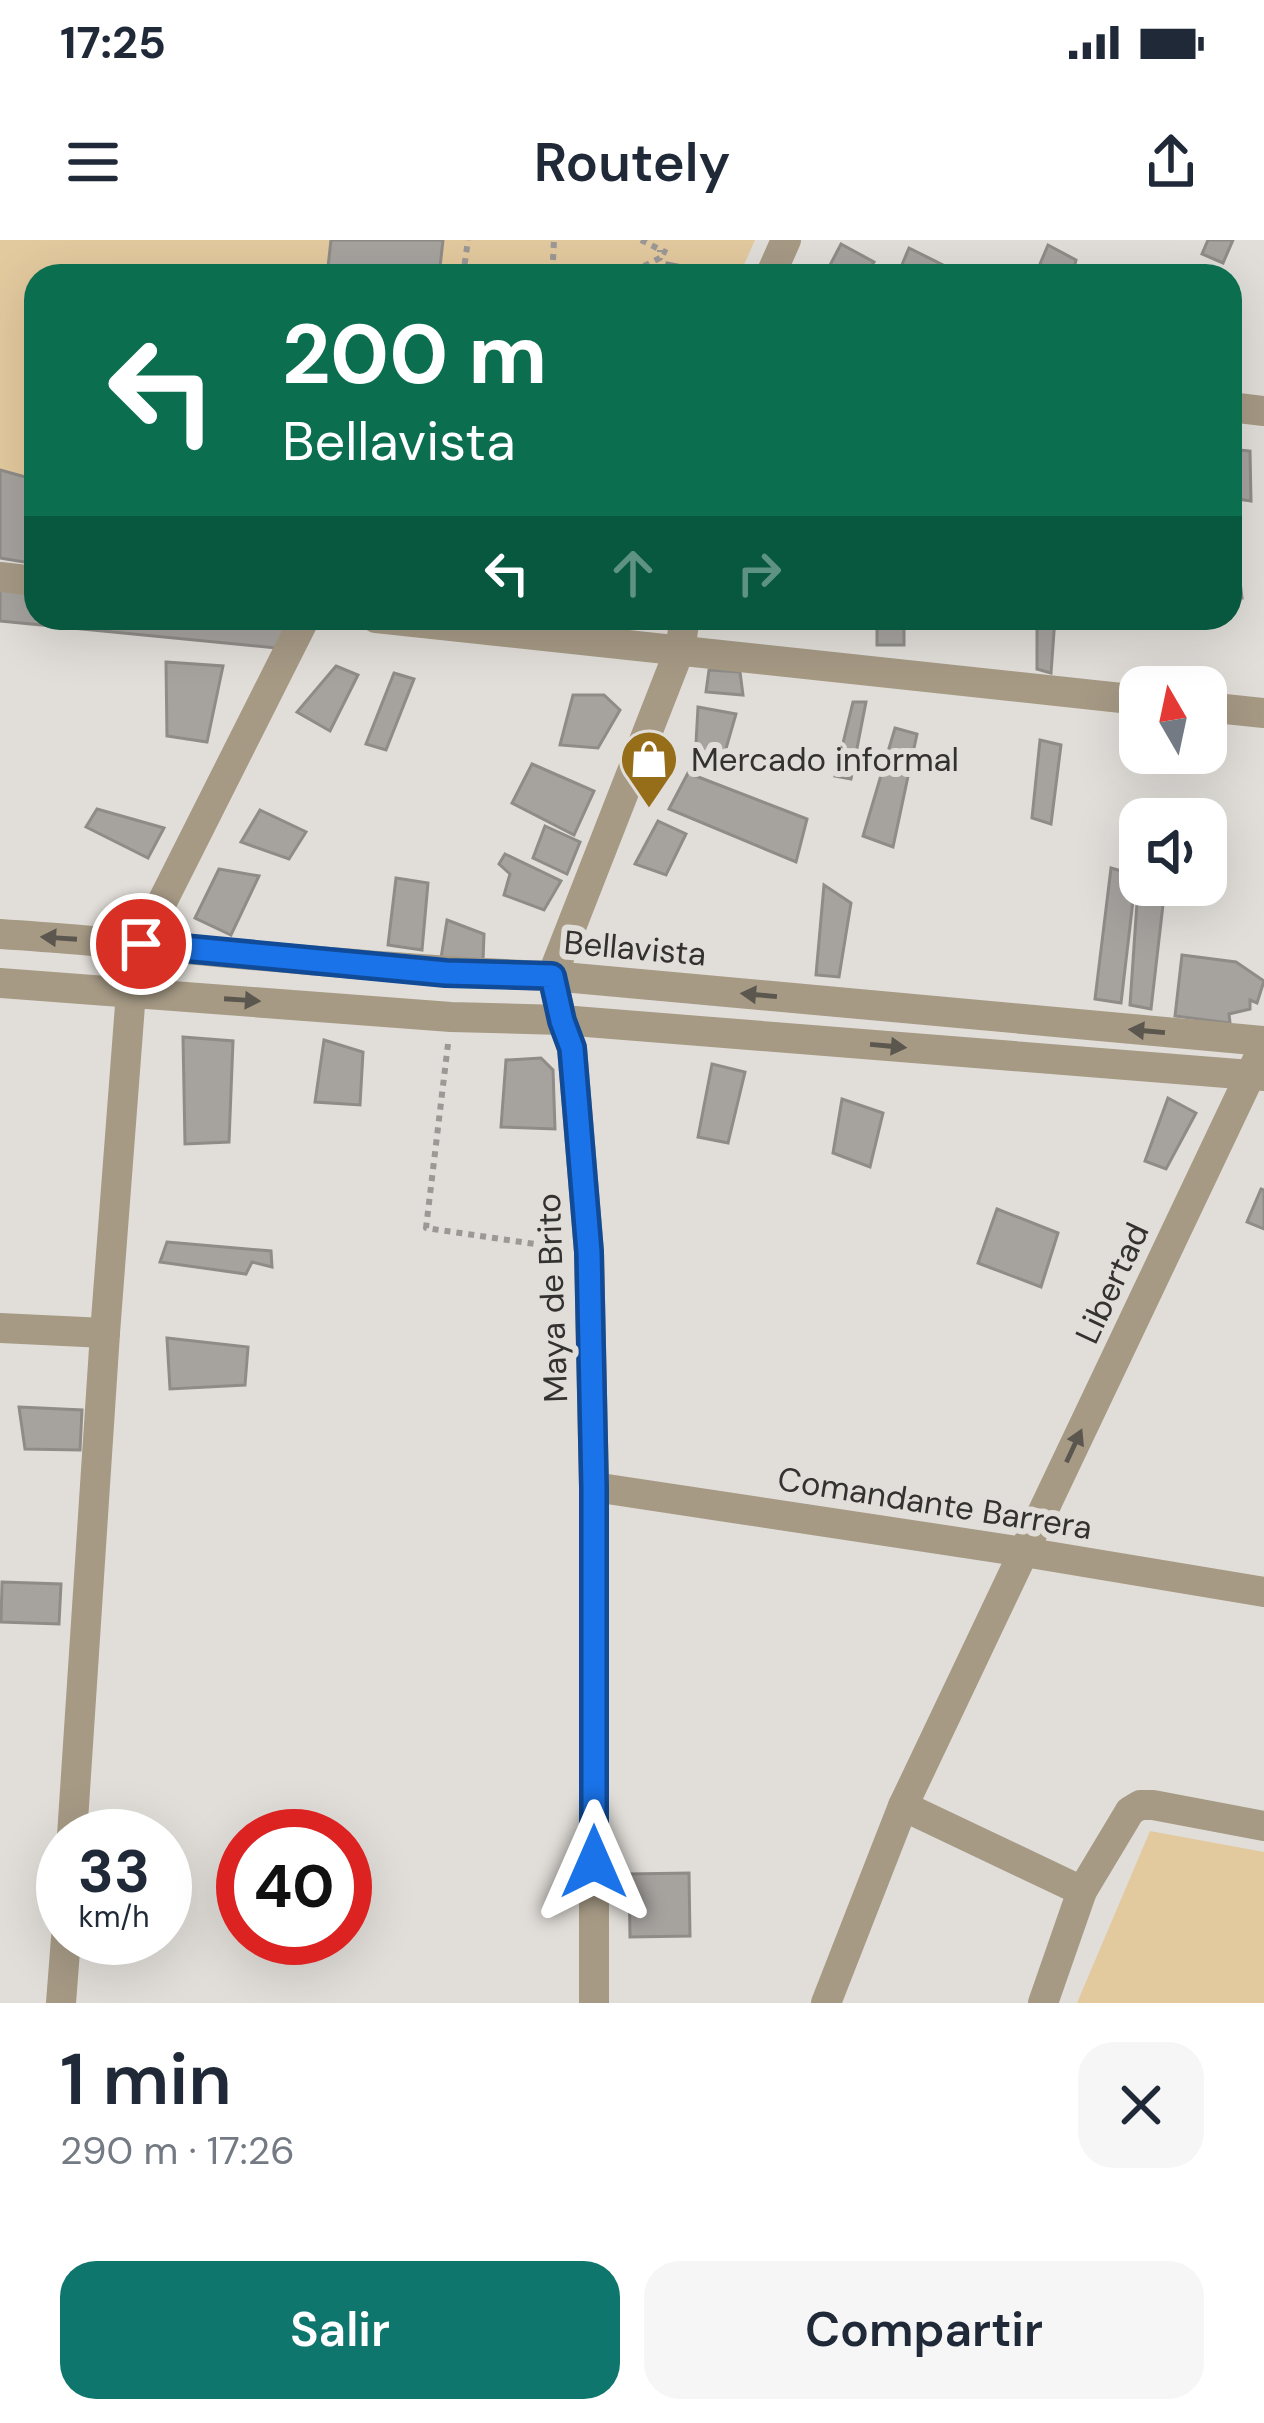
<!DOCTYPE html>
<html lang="es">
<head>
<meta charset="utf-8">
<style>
  :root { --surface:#fff; --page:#f6f6f7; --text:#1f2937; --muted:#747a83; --accent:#0f766e }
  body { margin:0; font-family:"DM Sans",sans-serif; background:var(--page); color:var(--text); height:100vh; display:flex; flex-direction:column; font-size:45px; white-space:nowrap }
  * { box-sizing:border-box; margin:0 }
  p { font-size:39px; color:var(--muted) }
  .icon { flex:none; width:66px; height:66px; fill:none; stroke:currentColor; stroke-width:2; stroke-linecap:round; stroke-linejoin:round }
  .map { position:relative; height:1763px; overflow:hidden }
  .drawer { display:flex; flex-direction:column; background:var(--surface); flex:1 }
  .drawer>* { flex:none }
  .guide { position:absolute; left:24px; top:24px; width:1218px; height:366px; border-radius:36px; box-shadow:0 12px 48px #0002; background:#0b6e4f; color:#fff; overflow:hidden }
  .needle { width:78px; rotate:351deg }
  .controls { position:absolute; left:1119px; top:426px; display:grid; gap:24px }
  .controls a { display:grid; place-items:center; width:108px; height:108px; border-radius:24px; background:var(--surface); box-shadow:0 12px 48px #0002; font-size:60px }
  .speed { position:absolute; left:36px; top:1569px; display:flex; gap:24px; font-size:60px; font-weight:700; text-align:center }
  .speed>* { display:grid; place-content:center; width:156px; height:156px; border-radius:50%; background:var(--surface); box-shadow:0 12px 48px #0002; line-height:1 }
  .speed small { font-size:30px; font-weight:400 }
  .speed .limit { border:18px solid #d22; background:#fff; color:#111 }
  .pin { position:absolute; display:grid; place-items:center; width:102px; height:102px; color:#fff; margin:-51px; border:6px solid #fff; border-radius:50%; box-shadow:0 3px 12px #0007 }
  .me { position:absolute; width:132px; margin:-66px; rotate:0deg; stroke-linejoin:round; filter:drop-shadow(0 0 9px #0008) }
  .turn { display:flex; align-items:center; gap:42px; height:252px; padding:0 60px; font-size:54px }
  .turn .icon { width:156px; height:156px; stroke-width:2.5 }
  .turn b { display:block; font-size:84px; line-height:102px }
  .lanes { display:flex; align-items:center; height:114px; padding:0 60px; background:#0003; justify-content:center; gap:60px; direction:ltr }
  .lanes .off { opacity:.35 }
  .round { display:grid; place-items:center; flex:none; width:126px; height:126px; border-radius:36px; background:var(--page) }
  .head { display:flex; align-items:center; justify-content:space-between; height:204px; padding:0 60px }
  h1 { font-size:72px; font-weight:600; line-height:90px }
  .button { display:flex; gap:24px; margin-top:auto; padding:24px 60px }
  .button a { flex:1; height:138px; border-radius:36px; background:var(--accent); color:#fff; font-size:48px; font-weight:600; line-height:138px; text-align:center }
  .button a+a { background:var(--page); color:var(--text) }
  .status { display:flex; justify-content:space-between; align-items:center; height:84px; padding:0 60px; background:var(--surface); direction:ltr }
  .status svg { height:33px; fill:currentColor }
  header { display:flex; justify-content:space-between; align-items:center; height:156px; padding:0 60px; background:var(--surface); font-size:54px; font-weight:600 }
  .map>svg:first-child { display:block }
  .green { fill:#e3c99e }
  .building { fill:#a6a39f; stroke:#8f8c88; stroke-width:3 }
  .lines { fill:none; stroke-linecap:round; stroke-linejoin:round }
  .path { stroke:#9b9895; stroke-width:6; stroke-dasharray:6 6; stroke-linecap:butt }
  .minor { stroke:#a69a85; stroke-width:30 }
  .tertiary { stroke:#a69a85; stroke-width:30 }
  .oneway { fill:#5b564e }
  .route-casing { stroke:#114b97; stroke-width:30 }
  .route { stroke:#1a73e8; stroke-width:21 }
  .labels { text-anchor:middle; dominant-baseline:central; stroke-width:12; stroke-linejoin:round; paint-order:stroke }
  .poi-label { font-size:33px; fill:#333230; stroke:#e1ded9; text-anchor:start }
  .street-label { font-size:33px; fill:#333230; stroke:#e1ded9 }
</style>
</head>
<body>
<div class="status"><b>17:25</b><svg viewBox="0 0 49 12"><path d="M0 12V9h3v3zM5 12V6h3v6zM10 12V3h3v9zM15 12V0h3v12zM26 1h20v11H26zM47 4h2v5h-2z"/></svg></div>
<header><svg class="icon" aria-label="menu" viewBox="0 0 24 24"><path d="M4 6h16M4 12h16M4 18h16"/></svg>Routely<svg class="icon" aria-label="share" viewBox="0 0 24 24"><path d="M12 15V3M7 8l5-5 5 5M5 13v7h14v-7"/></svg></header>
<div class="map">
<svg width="1264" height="1763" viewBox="0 0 1264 1763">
  <rect width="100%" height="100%" fill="#e1ded9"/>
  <!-- green -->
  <g class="green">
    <path d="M0,0H755L739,36H36V324L0,318Z"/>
    <path d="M1150,1591L1264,1612V1763H1077Z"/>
  </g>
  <!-- building -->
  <g class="building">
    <path d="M331,0H443L439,36H327Z"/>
    <path d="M1208,0H1233L1223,23L1202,14Z"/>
    <path d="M841,4L874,22L864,36H849L829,27Z"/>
    <path d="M1048,5L1076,20L1072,36H1063L1040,24Z"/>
    <path d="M909,8L955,31L953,36H919L901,27Z"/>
    <path d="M667,23L707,31L706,36H664Z"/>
    <path d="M1230,209L1250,211L1251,261L1230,258Z"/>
    <path d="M0,230L36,240V324L0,318Z"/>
    <path d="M1230,324L1238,325L1242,358H1230Z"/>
    <path d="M0,350L36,354V378H261L289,381L276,408L0,381Z"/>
    <rect x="877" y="378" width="27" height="27"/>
    <path d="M1037,378H1055L1051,433L1037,429Z"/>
    <path d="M166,422L223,426L207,502L167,496Z"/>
    <path d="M336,426L358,435L330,491L297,472Z"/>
    <path d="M709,430L740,432L743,455L706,452Z"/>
    <path d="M394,433L414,439L386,510L366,504Z"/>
    <path d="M573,455H604L620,470L598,508L560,505Z"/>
    <path d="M853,462H866L851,539L835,536Z"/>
    <path d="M698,467L736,474L721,526L695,521Z"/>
    <path d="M895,488L917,494L893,607L863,596Z"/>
    <path d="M1040,500L1061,505L1051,584L1032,578Z"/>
    <path d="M532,524L594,551L574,595L512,563Z"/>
    <path d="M688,533L807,579L796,622L669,569Z"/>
    <path d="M97,569L164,588L148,618L86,587Z"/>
    <path d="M260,570L306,592L289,619L241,602Z"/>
    <path d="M658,581L686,594L666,635L635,624Z"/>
    <path d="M545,586L580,602L567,634L533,618Z"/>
    <path d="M505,614L561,641L544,670L504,655L510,634L499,624Z"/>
    <path d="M1111,628L1136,635L1121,763L1095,759Z"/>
    <path d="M219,629L259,636L231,695L195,678Z"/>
    <path d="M396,638L428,643L422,710L388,705Z"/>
    <path d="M824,645L851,663L839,737L816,735Z"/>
    <path d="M1138,648L1164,656L1151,769L1130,765Z"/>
    <path d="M447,680L484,694L483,721L441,718Z"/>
    <path d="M1182,715L1236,722L1264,741L1257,763L1250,760V769L1229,774L1230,783L1175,776Z"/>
    <path d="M183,797L233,801L229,902L185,904Z"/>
    <path d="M324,800L363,812L360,865L315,862Z"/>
    <path d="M541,818L553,830L555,889L501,887L506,820Z"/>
    <path d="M712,824L745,832L728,903L698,897Z"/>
    <path d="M1168,858L1196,873L1166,929L1145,921Z"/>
    <path d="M842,859L883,873L870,927L833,913Z"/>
    <path d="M1261,949L1264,950V989L1247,982Z"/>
    <path d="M997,969L1058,993L1041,1047L978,1023Z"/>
    <path d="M167,1002L271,1011L272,1027L252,1022L246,1034L160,1022Z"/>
    <path d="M167,1098L248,1107L245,1145L170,1149Z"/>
    <path d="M19,1167L82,1170L80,1210L25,1209Z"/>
    <path d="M2,1342L61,1344L59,1384L1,1382Z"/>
    <path d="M689,1633L690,1696L630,1697L629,1634Z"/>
  </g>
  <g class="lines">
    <!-- path -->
    <g class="path">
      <path d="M641,0L667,13"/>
      <path d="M553,20L554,0"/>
      <path d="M644,26L660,18V10"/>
      <path d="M463,36L468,0"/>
      <path d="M448,804L426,988L562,1008"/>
    </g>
    <!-- minor -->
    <g class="minor">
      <path d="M1230,167L1264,171"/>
      <path d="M0,337L36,341"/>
      <path d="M376,378L1140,460"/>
      <path d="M1206,467L1264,473"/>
      <path d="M552,736L1264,801"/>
      <path d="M562,780L1264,836"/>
      <path d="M0,1088L105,1093"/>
      <path d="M594,1247L1024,1312L1264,1352"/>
      <path d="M903,1566L1082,1651"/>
      <path d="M72,1596L105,1093L131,752L141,704L305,378"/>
      <path d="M61,1763L66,1698"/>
      <path d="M826,1763L903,1566L1264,806"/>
      <path d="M1043,1763L1082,1651L1130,1571L1140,1565H1153L1264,1586"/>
    </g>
    <!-- tertiary -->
    <g class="tertiary">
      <path d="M770,36L786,0"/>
      <path d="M0,694C184,706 368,730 552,736"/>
      <path d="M0,743L451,777L562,780"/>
      <path d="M594,1763V1247L589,1012L572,808L562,780L552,736L680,409L685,378"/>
    </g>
  </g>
  <!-- one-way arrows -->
  <defs><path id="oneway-solid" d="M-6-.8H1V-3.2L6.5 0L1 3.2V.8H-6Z" transform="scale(3)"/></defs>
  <g class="oneway">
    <use href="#oneway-solid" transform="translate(59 698) rotate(-176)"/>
    <use href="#oneway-solid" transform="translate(759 755) rotate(-175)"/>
    <use href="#oneway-solid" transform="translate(242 760) rotate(4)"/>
    <use href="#oneway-solid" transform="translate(1147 791) rotate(-175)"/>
    <use href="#oneway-solid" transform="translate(888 806) rotate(5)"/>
    <use href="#oneway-solid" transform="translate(1074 1206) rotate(-65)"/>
  </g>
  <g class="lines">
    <!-- route casing -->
    <g class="route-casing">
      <path id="route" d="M141,704L446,733L552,736L562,781L572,808L589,1012L594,1247V1622"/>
    </g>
    <!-- route -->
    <use href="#route" class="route"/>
  </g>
  <!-- icons -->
  <defs>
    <g id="shop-pin" transform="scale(3)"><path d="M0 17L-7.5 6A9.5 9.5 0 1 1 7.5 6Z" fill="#966d18" stroke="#e1ded9"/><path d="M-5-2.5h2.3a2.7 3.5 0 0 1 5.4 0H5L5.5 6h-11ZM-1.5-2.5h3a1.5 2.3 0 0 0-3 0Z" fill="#fff"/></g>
  </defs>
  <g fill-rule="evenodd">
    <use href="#shop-pin" x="649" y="519"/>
  </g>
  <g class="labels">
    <!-- poi labels -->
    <g class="poi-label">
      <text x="691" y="519">Mercado informal</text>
    </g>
    <!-- street labels -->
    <g class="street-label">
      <text transform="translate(635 708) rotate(5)">Bellavista</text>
      <text transform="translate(1112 1043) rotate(-65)">Libertad</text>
      <text transform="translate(552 1058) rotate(-92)">Maya de Brito</text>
      <text transform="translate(935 1263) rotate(9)">Comandante Barrera</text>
    </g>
  </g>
</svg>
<div class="controls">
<a><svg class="needle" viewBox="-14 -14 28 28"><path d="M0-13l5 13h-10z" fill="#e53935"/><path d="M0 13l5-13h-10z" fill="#747a83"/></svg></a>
<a><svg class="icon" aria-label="sound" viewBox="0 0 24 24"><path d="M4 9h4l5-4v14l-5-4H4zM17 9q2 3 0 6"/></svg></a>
</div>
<div class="speed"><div>33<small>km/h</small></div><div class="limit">40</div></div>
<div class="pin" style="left:141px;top:704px;background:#d93025"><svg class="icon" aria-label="arrive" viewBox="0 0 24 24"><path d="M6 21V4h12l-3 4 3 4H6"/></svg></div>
<svg class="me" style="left:594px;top:1622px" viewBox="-20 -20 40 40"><path d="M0-17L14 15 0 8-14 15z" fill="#1a73e8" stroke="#fff" stroke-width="4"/></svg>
<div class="guide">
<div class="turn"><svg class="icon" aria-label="left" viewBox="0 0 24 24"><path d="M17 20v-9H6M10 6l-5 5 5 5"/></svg><div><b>200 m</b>Bellavista</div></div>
<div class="lanes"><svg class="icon" aria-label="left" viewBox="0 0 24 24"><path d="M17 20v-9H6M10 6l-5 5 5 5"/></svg><svg class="icon off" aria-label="ahead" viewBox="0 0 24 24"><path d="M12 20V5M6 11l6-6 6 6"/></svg><svg class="icon off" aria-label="right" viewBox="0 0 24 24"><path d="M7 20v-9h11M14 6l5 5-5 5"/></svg></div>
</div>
</div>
<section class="drawer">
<div class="head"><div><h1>1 min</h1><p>290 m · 17:26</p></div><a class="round"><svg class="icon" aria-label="close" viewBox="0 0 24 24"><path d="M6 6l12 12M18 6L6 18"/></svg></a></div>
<div class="button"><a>Salir</a><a>Compartir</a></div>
</section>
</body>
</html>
